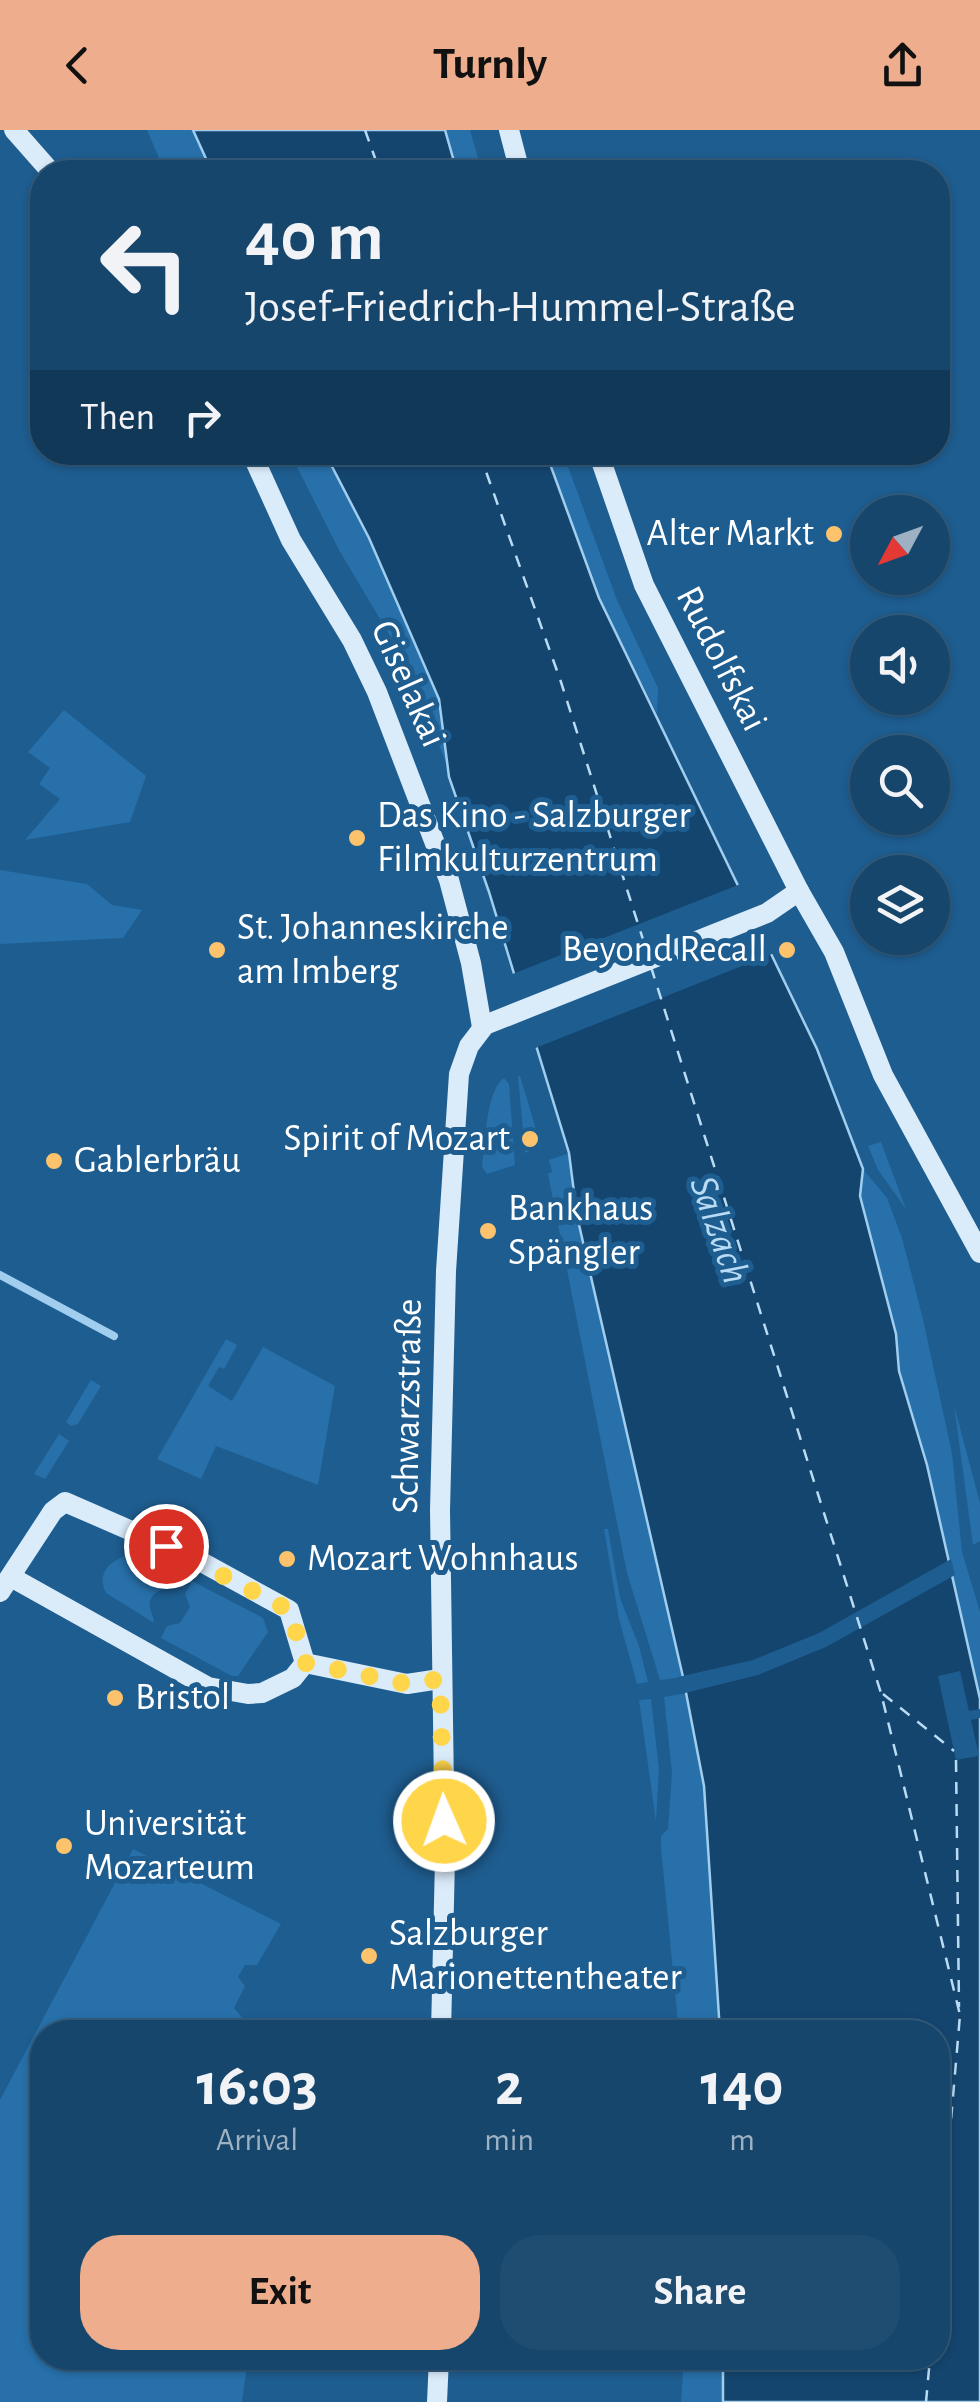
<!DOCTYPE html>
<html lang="en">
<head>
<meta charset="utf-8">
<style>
  :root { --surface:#16466c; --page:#1f4d72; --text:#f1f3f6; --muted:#9eb1c2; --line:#355e7f; --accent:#eead8d }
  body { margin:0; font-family:"Alegreya Sans",sans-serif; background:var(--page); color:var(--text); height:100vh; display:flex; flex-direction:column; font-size:38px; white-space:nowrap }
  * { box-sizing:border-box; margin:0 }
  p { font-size:32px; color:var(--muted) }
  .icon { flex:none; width:55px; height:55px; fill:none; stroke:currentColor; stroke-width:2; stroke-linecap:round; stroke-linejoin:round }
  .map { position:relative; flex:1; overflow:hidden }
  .details { position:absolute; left:30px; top:1890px; width:920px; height:350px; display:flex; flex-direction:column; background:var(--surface); border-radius:40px; box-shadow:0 2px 8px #0004,0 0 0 2px var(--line) }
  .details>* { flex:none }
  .banner { position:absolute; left:30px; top:30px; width:920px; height:305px; border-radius:40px; box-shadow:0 2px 8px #0004,0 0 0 2px var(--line); background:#16466c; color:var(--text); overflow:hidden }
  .needle { width:65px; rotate:229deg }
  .tools { position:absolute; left:850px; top:365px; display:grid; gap:20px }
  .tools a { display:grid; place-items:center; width:100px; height:100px; border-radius:50%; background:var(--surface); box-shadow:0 2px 8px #0004,0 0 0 2px var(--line); font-size:50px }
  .pin { position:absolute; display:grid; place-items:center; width:85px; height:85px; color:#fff; margin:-42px; border:5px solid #fff; border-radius:50%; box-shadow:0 2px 10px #0007 }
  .me { position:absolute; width:110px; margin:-55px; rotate:358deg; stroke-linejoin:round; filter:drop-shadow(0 0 8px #0008) }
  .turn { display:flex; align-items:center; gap:35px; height:210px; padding:0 50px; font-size:45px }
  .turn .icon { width:130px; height:130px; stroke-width:2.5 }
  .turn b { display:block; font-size:70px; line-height:85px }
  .then { display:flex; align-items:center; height:95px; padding:0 50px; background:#0003; gap:20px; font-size:38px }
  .eta { display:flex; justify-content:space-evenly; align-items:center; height:170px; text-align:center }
  .eta b { font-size:60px; font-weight:600; line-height:70px }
  .primary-button { display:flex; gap:20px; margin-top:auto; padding:20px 50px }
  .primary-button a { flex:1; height:115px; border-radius:40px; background:var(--accent); color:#111; font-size:40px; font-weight:600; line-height:115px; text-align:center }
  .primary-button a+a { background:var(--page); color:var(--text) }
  header { display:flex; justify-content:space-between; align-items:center; height:130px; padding:0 50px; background:var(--accent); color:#111; font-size:45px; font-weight:600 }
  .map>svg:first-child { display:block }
  .green { fill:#2770a9 }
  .water { fill:#14456f; stroke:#a1ceef; stroke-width:2.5 }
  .pier { fill:#1e5d90 }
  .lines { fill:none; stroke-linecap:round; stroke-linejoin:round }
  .stream { stroke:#a1ceef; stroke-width:8 }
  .ferry { stroke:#b9dbf4; stroke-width:2.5; stroke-dasharray:12 10; stroke-linecap:butt }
  .secondary { stroke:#daebfa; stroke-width:20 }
  .route { stroke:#ffd54a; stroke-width:18; stroke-dasharray:0 32.4 }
  .poi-dot { fill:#fcc26c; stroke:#1e5d90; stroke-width:4 }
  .labels { text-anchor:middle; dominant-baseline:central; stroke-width:10; stroke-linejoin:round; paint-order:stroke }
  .poi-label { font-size:38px; fill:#fff; stroke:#1e5d90; text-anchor:start }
  .street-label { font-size:38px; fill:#fff; stroke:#1e5d90 }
  .water-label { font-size:40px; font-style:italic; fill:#b9dbf4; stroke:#1e5d90 }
</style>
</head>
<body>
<header><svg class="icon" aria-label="back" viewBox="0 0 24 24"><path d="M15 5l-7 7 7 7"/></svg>Turnly<svg class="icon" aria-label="share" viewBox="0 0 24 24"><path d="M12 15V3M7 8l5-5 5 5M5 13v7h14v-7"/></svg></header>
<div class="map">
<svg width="980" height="2272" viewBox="0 0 980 2272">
  <rect width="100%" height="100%" fill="#1e5d90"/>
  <!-- green -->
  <g class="green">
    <path d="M147,0H193L212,42H165Z"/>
    <path d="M445,0H470L482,42H457Z"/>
    <path d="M290,323H325L369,408L439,569L448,637L399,521L339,420Z"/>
    <path d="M546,323H563L617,470L658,558L657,583L599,468Z"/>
    <path d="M64,580L146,646L130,692L25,710L60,669L39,654L50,638L28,622Z"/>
    <path d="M0,740L87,754L112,775L142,780L123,808L0,814Z"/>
    <path d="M518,946H520L541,1016L525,1023Z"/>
    <path d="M504,948L509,954L515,1035L487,1044L482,1037C485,1014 486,960 504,948Z"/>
    <path d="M881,1012L906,1079L878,1040L868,1016Z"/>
    <path d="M569,1023L577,1086L683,1547L660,1550L627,1443L548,1044L552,1042L549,1030Z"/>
    <path d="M863,1039L887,1068L902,1108L922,1185L952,1323L962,1422L980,1482V1569L927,1335L899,1241L896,1204L860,1066Z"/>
    <path d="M226,1209L237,1215L224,1239L219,1237L208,1256L232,1271L263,1217L335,1256L318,1355L216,1316L201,1349L157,1329Z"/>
    <path d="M91,1250L101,1256L78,1294L71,1296L66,1292Z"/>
    <path d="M954,1275L980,1373V1411L973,1415Z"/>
    <path d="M59,1304L69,1311L45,1349L34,1344Z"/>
    <path d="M604,1399H608L620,1468L639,1516L648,1552L637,1554L619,1489Z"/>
    <path d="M125,1426L176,1453C166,1459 147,1461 150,1478C151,1483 154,1488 154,1493L106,1463C97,1445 107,1433 125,1426Z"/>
    <path d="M192,1451L263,1488L268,1502L238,1546H232L161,1508L167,1496L180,1493L190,1477L185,1464Z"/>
    <path d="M686,1563L704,1656L720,1902H679L661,1718V1706L668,1699L672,1643L664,1567Z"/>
    <path d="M651,1569L659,1639L656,1692L639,1570Z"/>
    <path d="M133,1719L281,1794L257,1835H245L238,1847L245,1856L234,1878L245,1891L252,1892V1902H42V2228H248L242,2272H0V1970Z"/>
    <path d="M684,2228H723V2272H681Z"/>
  </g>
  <!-- water -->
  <g class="water">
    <path d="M193,0H445L457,42H212Z"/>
    <path d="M325,323H546L599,468L817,919L863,1039L860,1066L896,1204L899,1241L927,1335L980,1569V2272H723V2228H938V1902H720L704,1656L683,1547L577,1086L569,1023L489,762L449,647L439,569L369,408Z"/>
  </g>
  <!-- pier -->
  <g class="pier">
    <path d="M743,753L777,822L533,919L510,845Z"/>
    <path d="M951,1429L955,1445L826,1517L758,1545L681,1564L678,1547L753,1530L819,1503Z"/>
    <path d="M960,1541L969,1581L980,1579V1588L971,1590L979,1626L956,1630L938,1546Z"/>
  </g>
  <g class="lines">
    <!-- stream -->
    <path class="stream" d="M0,1145L114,1206"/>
    <!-- ferry -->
    <g class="ferry">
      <path d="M365,0L380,42"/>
      <path d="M479,322L561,552L646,819"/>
      <path d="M651,837L881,1563L960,1885"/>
      <path d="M883,1564L954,1621"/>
      <path d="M956,1630L959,1877"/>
      <path d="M938,2142L960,1885"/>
      <path d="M926,2272L930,2228"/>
    </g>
    <!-- secondary -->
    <g class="secondary">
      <path d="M14,0L51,42"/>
      <path d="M509,0L520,42"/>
      <path d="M251,322L291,410L352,510L377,562L449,750L471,833L482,897"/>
      <path d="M598,322L644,455L799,761L834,822L883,945L980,1123"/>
      <path d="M11,1447L208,1557L248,1564L262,1563L293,1548L305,1533"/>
      <path d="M0,1462L53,1381L65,1372L196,1429L289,1480L305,1533"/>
      <path d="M305,1533L407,1554L440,1549"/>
      <path d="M441,1902L445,1729L440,1380L446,1141L459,944L469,916L485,895L767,783L799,761"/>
      <path d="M437,2272L439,2228"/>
    </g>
  </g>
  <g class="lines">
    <!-- route -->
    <path class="route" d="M166,1416L289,1480L306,1533L407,1554L440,1549L444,1691"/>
  </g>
  <!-- markers -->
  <g class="poi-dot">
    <circle cx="834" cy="404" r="10"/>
    <circle cx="357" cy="708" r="10"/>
    <circle cx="217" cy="820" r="10"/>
    <circle cx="787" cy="820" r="10"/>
    <circle cx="530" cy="1009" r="10"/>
    <circle cx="54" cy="1031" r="10"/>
    <circle cx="488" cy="1101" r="10"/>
    <circle cx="287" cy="1429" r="10"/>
    <circle cx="115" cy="1568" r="10"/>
    <circle cx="64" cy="1716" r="10"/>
    <circle cx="369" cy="1826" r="10"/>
  </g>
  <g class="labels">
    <!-- poi labels -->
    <g class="poi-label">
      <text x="814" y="404" text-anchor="end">Alter Markt</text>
      <text x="377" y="686">Das Kino - Salzburger<tspan x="377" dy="44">Filmkulturzentrum</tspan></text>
      <text x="237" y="798">St. Johanneskirche<tspan x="237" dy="44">am Imberg</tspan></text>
      <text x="767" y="820" text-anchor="end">Beyond Recall</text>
      <text x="510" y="1009" text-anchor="end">Spirit of Mozart</text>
      <text x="74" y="1031">Gablerbräu</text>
      <text x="508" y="1079">Bankhaus<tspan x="508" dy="44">Spängler</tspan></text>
      <text x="307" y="1429">Mozart Wohnhaus</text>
      <text x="135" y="1568">Bristol</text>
      <text x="84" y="1694">Universität<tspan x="84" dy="44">Mozarteum</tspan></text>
      <text x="389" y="1804">Salzburger<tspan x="389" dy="44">Marionettentheater</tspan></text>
    </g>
    <!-- street labels -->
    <g class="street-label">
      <text transform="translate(721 529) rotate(63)">Rudolfskai</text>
      <text transform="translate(408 554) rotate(66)">Giselakai</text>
      <text transform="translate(408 1276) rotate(-89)">Schwarzstraße</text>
    </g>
    <!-- water labels -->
    <g class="water-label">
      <text transform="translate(719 1100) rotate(71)">Salzach</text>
    </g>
  </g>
</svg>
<div class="tools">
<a><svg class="needle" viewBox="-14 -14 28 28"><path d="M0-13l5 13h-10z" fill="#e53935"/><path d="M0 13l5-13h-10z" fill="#9eb1c2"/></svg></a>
<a><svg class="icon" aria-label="sound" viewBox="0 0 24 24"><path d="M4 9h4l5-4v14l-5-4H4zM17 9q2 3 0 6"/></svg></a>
<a><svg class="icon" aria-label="search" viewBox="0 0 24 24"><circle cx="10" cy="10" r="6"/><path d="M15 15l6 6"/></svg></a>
<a><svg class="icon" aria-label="layers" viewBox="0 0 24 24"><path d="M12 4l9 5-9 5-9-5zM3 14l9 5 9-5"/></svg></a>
</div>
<div class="pin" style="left:166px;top:1416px;background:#d93025"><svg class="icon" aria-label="arrive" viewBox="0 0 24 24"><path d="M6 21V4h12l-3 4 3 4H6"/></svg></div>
<svg class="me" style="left:444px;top:1691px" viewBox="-20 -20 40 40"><circle r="17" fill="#ffd54a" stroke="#fff" stroke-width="3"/><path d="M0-11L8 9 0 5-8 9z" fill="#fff"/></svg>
<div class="banner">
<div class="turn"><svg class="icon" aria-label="left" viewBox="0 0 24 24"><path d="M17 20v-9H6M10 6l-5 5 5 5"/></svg><div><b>40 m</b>Josef-Friedrich-Hummel-Straße</div></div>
<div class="then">Then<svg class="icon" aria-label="right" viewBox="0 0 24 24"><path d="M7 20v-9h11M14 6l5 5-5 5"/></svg></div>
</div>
<section class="details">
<div class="eta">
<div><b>16:03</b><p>Arrival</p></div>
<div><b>2</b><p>min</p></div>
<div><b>140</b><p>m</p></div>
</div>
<div class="primary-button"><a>Exit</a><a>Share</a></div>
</section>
</div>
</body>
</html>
